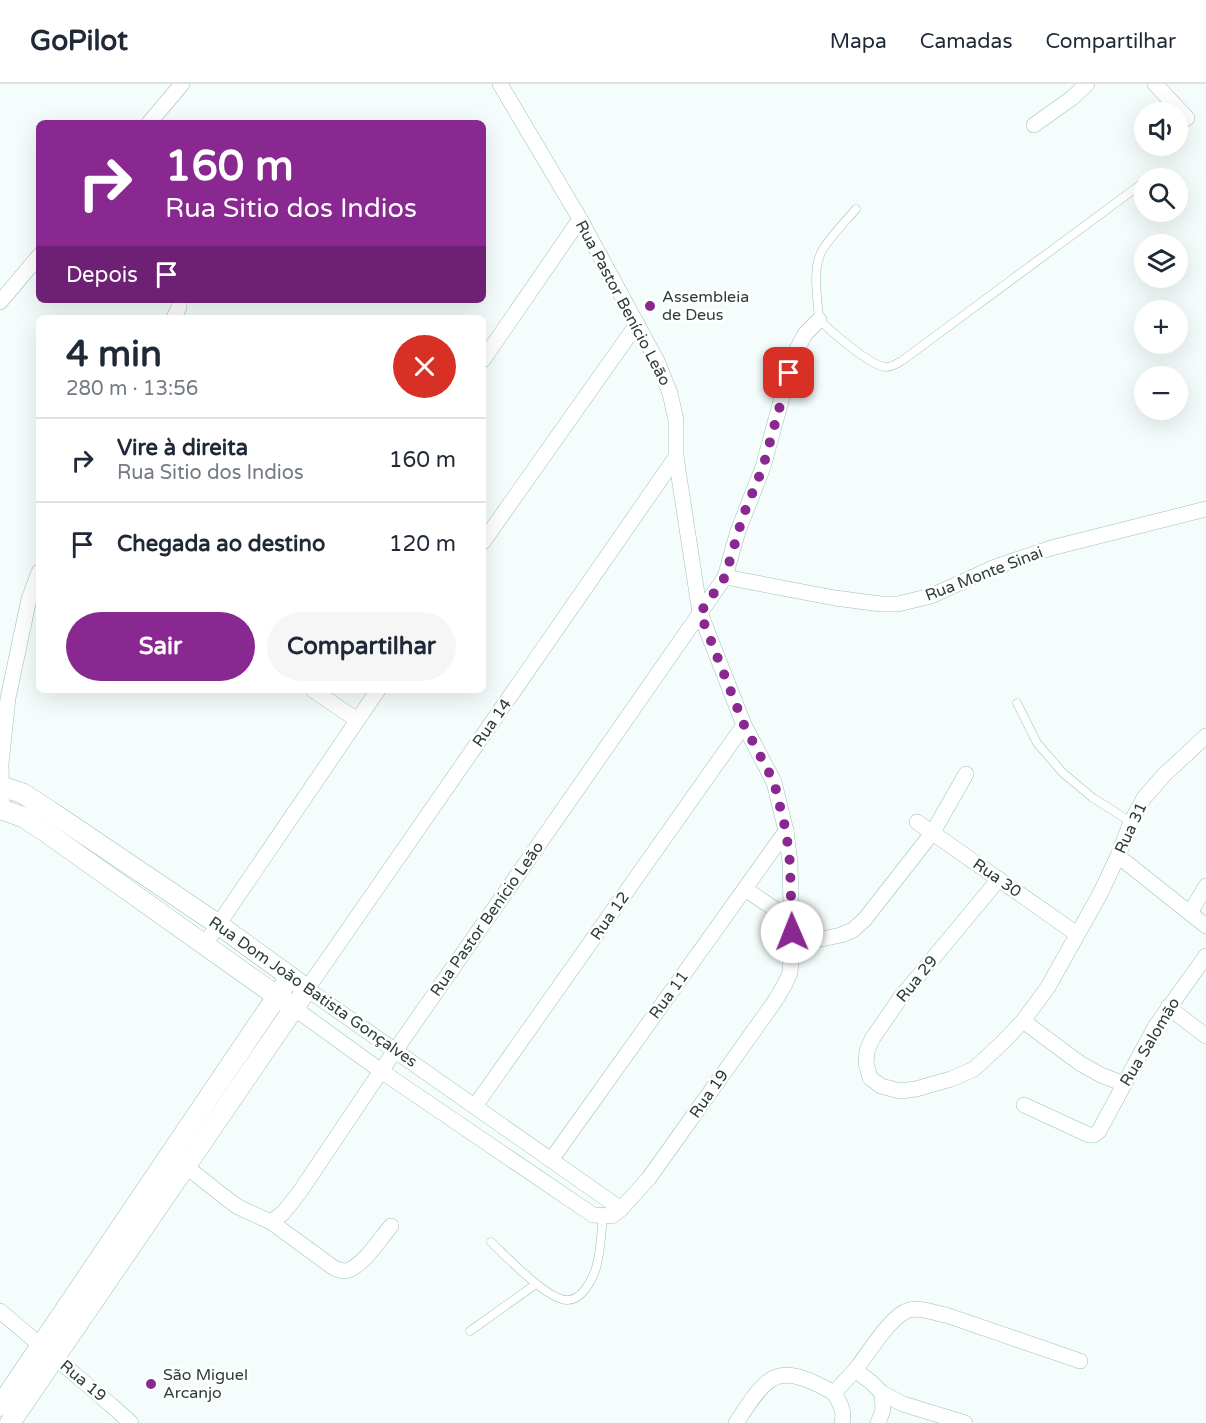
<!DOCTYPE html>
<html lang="pt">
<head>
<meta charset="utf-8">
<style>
  :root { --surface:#fff; --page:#f6f6f7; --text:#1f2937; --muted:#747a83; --line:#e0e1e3; --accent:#8a2891 }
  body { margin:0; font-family:"Varela Round",sans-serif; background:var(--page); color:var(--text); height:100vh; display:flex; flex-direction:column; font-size:22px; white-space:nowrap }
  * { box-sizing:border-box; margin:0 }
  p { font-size:20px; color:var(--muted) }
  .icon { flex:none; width:33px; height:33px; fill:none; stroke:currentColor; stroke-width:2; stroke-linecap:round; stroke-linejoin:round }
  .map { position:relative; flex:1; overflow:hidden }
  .sheet { position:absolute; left:36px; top:231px; width:450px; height:378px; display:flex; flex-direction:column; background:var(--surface); border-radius:9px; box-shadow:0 6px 24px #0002 }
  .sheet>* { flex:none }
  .top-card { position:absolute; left:36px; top:36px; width:450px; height:183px; border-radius:9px; box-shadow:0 6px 24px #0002; background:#8a2891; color:#fff; overflow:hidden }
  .buttons { position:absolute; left:1134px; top:18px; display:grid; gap:12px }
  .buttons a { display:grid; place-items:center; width:54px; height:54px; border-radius:50%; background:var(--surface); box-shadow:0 6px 24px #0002; font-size:30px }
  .pin { position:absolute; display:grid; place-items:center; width:51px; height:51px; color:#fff; margin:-26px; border-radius:12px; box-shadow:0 3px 9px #0006 }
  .me { position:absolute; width:66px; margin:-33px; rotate:359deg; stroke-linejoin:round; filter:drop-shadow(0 0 4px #0008) }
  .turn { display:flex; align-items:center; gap:21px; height:126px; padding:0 30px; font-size:27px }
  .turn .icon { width:78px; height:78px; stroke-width:2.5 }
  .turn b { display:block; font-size:42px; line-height:51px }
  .then { display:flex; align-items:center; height:57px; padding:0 30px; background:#0003; gap:12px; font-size:22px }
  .round { display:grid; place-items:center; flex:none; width:63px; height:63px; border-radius:32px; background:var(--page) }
  .summary { display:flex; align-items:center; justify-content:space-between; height:102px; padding:0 30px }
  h1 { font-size:36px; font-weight:800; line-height:45px }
  .cta { display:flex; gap:12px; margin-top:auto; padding:12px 30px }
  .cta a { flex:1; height:69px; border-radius:36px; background:var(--accent); color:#fff; font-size:24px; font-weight:800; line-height:69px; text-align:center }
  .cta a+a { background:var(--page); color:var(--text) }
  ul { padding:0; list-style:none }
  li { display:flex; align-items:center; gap:18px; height:84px; padding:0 30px; border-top:2px solid var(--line) }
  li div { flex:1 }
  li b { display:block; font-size:22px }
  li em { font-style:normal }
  header { display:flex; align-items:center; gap:36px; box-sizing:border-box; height:84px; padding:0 30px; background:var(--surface); border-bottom:2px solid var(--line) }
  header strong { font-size:28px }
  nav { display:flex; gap:33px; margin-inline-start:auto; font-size:21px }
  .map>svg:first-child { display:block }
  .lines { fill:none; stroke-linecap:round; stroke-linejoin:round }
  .service-casing { stroke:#99c1b9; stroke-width:9 }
  .minor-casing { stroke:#99c1b9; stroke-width:16 }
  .tertiary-casing { stroke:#99c1b9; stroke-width:21 }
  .service { stroke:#fff; stroke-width:8 }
  .minor { stroke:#fff; stroke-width:15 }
  .tertiary { stroke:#fff; stroke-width:20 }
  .route { stroke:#8a2891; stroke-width:10; stroke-dasharray:0 18 }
  .poi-dot { fill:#8a2891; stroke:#fff; stroke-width:2 }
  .labels { text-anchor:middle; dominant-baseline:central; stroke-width:5; stroke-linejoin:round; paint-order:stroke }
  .poi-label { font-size:16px; fill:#2d3d3a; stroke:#fff; text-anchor:start }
  .street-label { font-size:16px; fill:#2d3d3a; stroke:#fff }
</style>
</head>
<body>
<header>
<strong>GoPilot</strong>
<nav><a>Mapa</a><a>Camadas</a><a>Compartilhar</a></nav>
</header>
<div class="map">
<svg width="1206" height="1339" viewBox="0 0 1206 1339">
  <rect width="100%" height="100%" fill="#f5fdfc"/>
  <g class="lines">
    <!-- service casing -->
    <g class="service-casing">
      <g id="service">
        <path d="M856,125C845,138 832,151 823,165C811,185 818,214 819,236C831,247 870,282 886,283C892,283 898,279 903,276L1144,98"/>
        <path d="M1017,619L1037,659L1063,689L1093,714L1131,738"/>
        <path d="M491,1158C506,1172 548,1217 568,1216C581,1216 591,1198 595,1187C601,1170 601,1150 603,1132"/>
        <path d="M470,1247L536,1200"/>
      </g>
    </g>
    <!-- minor casing -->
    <g class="minor-casing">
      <g id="minor">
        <path d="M1155,0L1187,34"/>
        <path d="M149,39L182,0"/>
        <path d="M1034,41L1072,14L1087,0"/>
        <path d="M0,218L39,172"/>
        <path d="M174,234L179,223V216"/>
        <path d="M483,276L580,135"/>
        <path d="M483,458L637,240"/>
        <path d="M725,493L835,514L881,520H898L931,512L995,483L1051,464L1206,425"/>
        <path d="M313,606L357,636"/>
        <path d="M2,725L1,680L8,614L29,515L39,488"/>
        <path d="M917,738L1077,850"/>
        <path d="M1118,772L1206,842"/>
        <path d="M999,795L901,913L872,955L867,967L866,979L870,994L881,1002L900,1007L916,1005L951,995L974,985L1002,959L1023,937L1048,903L1100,810L1118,772L1131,738L1144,714L1164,691L1206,652"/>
        <path d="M745,805L791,836"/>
        <path d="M1190,829L1206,802"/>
        <path d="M205,860L378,606"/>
        <path d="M792,861L841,851L853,846L865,835L933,748L966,690"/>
        <path d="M1168,923L1206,952"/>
        <path d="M294,924L381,987L593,1131L612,1132L621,1125L649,1094L775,917L785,900L790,889L792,861L790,779L786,747L774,698L744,641L700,529L725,493L738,447L763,383L793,273L805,250L819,236"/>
        <path d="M1023,937L1081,980L1101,991L1124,1000"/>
        <path d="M1024,1021L1089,1051H1094L1099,1047L1155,943L1206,872"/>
        <path d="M475,1022L744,641"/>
        <path d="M178,1076L222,1111L238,1123L271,1138L283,1129L299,1109L381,987L700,529L676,373V336L670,309L657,277L580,135L500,0"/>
        <path d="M551,1076L786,747"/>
        <path d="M621,1125L307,905L676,373"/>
        <path d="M271,1138L334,1184C339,1186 343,1188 349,1186C364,1180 380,1155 391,1142"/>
        <path d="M0,1227L111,1321L131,1339"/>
        <path d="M855,1286L871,1298L882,1309L903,1320L965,1339"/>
        <path d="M834,1309C841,1301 849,1293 856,1285C868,1270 891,1231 909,1226C921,1223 934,1229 946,1231L1080,1277"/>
        <path d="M834,1309C840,1319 845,1327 842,1339"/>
        <path d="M736,1339C745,1326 758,1303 772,1295C790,1284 818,1300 834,1309"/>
        <path d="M878,1339L883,1326L882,1309"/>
      </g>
    </g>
    <!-- tertiary casing -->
    <g class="tertiary-casing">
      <g id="tertiary">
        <path d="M0,702L22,709L50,727L219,841L307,905L10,1339"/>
        <path d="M0,725L23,733L43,746L288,920"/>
        <path d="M0,1322L290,893"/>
      </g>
    </g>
    <!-- service -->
    <use href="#service" class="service"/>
    <!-- minor -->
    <use href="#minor" class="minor"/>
    <!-- tertiary -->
    <use href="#tertiary" class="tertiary"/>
  </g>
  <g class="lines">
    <!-- route -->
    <path class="route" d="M789,289L763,383L743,432L725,493L700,529L744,641L774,698L786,747L790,779L792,848"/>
  </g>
  <!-- markers -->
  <g class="poi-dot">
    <circle cx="650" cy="222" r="6"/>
    <circle cx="151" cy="1300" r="6"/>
  </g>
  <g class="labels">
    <!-- poi labels -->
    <g class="poi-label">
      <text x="662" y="213">Assembleia<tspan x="662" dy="18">de Deus</tspan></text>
      <text x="163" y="1291">São Miguel<tspan x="163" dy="18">Arcanjo</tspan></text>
    </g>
    <!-- street labels -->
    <g class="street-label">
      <text transform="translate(623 219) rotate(62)">Rua Pastor Benício Leão</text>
      <text transform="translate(984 490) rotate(-21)">Rua Monte Sinai</text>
      <text transform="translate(492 639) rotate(-55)">Rua 14</text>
      <text transform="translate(1131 744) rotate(-65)">Rua 31</text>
      <text transform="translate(997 794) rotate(35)">Rua 30</text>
      <text transform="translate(610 832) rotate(-55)">Rua 12</text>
      <text transform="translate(487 835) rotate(-55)">Rua Pastor Benício Leão</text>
      <text transform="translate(917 895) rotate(-51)">Rua 29</text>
      <text transform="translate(313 908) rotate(35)">Rua Dom João Batista Gonçalves</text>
      <text transform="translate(669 911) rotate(-54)">Rua 11</text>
      <text transform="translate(1150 958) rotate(-59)">Rua Salomão</text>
      <text transform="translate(709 1010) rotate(-55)">Rua 19</text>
      <text transform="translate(83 1297) rotate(40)">Rua 19</text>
    </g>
  </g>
</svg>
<div class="buttons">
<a><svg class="icon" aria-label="sound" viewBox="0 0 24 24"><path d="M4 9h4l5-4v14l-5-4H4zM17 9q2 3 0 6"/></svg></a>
<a><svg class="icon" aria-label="search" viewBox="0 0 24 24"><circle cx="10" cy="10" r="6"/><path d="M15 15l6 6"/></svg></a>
<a><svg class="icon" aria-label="layers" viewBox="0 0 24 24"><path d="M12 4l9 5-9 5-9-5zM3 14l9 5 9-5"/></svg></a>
<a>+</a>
<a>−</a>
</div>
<div class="pin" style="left:789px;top:289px;background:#d93025"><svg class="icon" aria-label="arrive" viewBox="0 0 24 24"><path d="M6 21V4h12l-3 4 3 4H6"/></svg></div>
<svg class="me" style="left:792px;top:848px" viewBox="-20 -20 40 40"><circle r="19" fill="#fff"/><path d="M0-13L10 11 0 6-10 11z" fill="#8a2891"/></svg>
<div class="top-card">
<div class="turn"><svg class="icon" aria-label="right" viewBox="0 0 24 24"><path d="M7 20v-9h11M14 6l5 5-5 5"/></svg><div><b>160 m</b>Rua Sitio dos Indios</div></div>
<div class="then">Depois<svg class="icon" aria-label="arrive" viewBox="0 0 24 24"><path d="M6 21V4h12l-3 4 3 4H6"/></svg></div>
</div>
<section class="sheet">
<div class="summary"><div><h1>4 min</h1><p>280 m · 13:56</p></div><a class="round" style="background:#d93025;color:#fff"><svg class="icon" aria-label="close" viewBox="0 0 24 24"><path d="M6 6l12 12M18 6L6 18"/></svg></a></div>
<ul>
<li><svg class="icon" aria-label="right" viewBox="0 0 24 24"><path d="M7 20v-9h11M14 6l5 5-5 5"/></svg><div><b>Vire à direita</b><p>Rua Sitio dos Indios</p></div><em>160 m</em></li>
<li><svg class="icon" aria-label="arrive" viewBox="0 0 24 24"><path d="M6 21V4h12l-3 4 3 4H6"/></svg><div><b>Chegada ao destino</b></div><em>120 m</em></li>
</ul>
<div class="cta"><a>Sair</a><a>Compartilhar</a></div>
</section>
</div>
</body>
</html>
